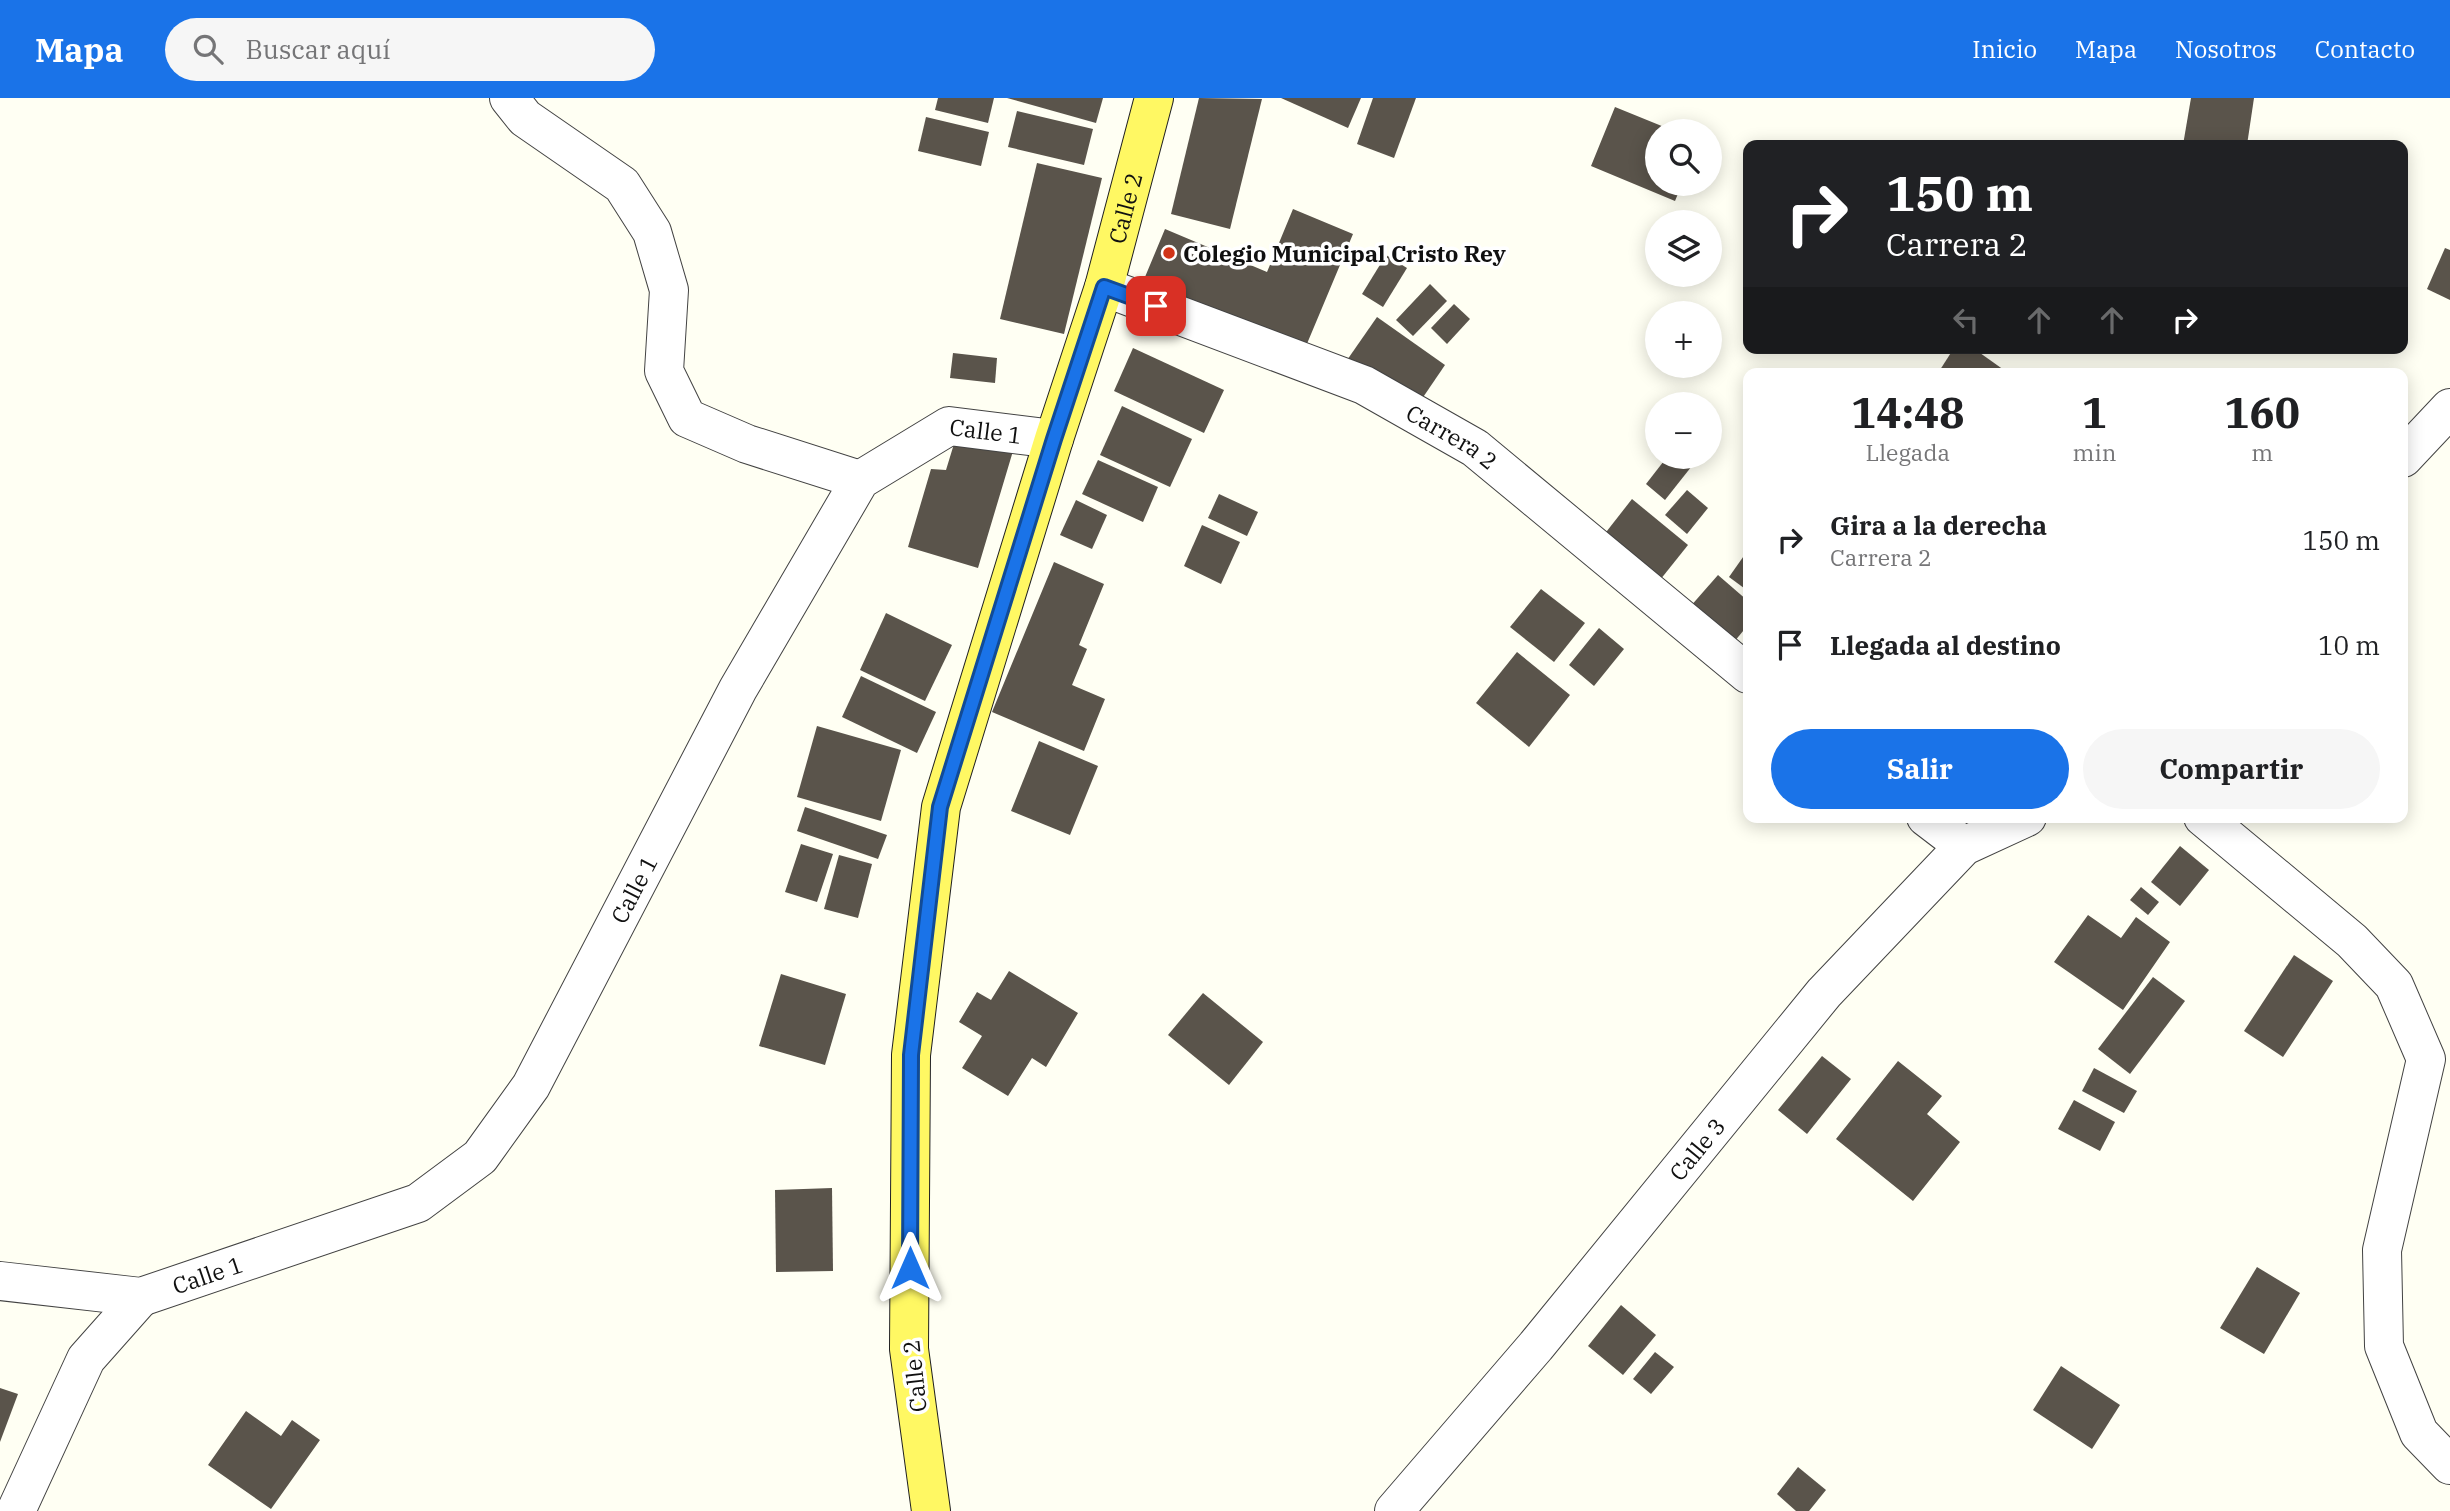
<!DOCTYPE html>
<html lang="es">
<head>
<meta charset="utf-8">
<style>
  :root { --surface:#fff; --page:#f6f6f6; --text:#202124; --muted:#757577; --accent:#1a73e8 }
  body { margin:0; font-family:"IBM Plex Serif",serif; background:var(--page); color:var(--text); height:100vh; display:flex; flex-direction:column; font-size:26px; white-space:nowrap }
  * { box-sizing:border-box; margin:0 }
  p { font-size:23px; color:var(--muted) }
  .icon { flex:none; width:38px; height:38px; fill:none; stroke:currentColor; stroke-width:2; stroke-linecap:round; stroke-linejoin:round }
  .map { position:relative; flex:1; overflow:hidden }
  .panel { position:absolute; left:1743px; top:270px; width:665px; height:455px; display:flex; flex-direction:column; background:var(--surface); border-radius:14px; box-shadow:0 4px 18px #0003 }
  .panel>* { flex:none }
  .banner { position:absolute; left:1743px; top:42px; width:665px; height:214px; border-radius:14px; box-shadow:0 4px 18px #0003; background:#202124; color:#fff; overflow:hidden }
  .fabs { position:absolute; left:1645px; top:21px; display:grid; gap:14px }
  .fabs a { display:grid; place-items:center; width:77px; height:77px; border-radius:50%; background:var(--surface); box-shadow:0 4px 18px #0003; font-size:35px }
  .pin { position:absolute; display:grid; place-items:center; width:60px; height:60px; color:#fff; margin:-30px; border-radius:14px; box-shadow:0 4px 10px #0006 }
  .me { position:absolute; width:77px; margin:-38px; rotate:0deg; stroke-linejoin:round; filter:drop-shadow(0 0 5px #0008) }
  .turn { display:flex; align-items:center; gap:24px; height:147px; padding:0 28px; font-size:32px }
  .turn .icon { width:91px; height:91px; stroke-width:2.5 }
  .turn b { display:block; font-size:49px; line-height:60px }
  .lanes { display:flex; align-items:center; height:66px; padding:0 28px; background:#0003; justify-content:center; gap:35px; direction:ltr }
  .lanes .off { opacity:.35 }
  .eta { display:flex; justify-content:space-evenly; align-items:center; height:119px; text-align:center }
  .eta b { font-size:42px; font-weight:700; line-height:49px }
  .cta { display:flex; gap:14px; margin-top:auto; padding:14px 28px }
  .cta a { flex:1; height:80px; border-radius:42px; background:var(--accent); color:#fff; font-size:28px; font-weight:700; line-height:80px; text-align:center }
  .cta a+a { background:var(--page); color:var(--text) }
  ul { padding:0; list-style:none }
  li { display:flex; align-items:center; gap:21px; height:105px; padding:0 28px }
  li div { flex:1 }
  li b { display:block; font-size:26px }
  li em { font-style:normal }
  header { display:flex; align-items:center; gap:42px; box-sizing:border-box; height:98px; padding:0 35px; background:var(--accent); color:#fff }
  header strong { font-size:33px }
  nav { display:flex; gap:38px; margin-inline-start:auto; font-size:24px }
  .search { width:490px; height:63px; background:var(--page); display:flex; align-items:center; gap:18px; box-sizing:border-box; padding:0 24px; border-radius:38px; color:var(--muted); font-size:26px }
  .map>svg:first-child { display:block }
  .building { fill:#5a544b }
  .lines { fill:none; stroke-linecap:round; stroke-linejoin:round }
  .minor-casing { stroke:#434343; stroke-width:40 }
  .major-casing { stroke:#212121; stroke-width:40 }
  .minor { stroke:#fff; stroke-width:38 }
  .major { stroke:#fff863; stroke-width:38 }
  .route-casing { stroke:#114b97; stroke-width:18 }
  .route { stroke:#1a73e8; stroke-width:12 }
  .poi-dot { fill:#d13418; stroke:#fff; stroke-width:2.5 }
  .labels { text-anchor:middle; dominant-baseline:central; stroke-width:7; stroke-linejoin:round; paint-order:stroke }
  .street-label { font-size:23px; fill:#101010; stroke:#fff }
  .poi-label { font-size:23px; font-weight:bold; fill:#101010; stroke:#fff; text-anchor:start }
</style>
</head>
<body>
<header>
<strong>Mapa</strong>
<div class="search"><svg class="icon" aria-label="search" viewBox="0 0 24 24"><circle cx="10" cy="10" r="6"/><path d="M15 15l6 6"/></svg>Buscar aquí</div>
<nav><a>Inicio</a><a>Mapa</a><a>Nosotros</a><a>Contacto</a></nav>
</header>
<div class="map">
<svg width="2450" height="1413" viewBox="0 0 2450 1413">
  <rect width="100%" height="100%" fill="#fffff3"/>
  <!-- building -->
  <g class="building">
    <path d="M938,0H994L988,25L935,12Z"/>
    <path d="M1007,0H1103L1096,25Z"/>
    <path d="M1199,0L1262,1L1230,131L1171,116Z"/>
    <path d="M1281,0H1361L1348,30Z"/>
    <path d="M1373,0H1416L1394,60L1357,46Z"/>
    <path d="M2191,0H2254L2247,47H2183Z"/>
    <path d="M1615,9L1674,33H1657V86H1682L1675,103L1591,68Z"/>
    <path d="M1017,13L1093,31L1084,67L1008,49Z"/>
    <path d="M926,19L989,34L981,68L918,53Z"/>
    <path d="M1037,65L1102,80L1064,236L1000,221Z"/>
    <path d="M1293,111L1353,136L1301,260L1140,191L1165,131L1267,174Z"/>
    <path d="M2445,150L2450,152V202L2427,191Z"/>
    <path d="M1386,157L1407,170L1383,209L1362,196Z"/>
    <path d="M1430,186L1447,203L1413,238L1396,222Z"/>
    <path d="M1454,206L1470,221L1447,246L1431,230Z"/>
    <path d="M1377,219L1445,267L1413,314L1345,265Z"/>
    <path d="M1133,250L1224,292L1204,335L1114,293Z"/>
    <path d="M1954,250H1973L2004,272L2002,275H1938Z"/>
    <path d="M953,255L997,260L995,285L950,280Z"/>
    <path d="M1122,308L1192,341L1170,389L1100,357Z"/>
    <path d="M957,336L1013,353L978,470L908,449L931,371L946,372Z"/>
    <path d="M1667,359H1699L1665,402L1646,386Z"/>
    <path d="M1098,362L1158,389L1143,424L1082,396Z"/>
    <path d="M1687,392L1708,410L1687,436L1665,417Z"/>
    <path d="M1219,396L1258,414L1247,438L1208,420Z"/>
    <path d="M1632,401L1688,447L1652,492L1596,447Z"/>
    <path d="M1076,402L1107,417L1092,451L1060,437Z"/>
    <path d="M1202,427L1240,444L1221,486L1184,468Z"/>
    <path d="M1748,452V493L1729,479Z"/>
    <path d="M1054,464L1104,486L1079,547L1087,551L1072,587L1105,601L1084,653L992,614Z"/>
    <path d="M1718,477L1748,503V527L1725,555L1682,518Z"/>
    <path d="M1541,491L1585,525L1554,564L1510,529Z"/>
    <path d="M886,515L952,547L925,603L860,572Z"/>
    <path d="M1599,530L1624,551L1594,588L1569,567Z"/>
    <path d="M1517,554L1570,597L1529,649L1476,605Z"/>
    <path d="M861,578L936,614L917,655L842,619Z"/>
    <path d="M817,628L901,652L881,723L797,699Z"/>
    <path d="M1039,643L1098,668L1070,737L1011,713Z"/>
    <path d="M805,709L887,737L878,761L797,733Z"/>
    <path d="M801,746L833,756L817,804L785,794Z"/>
    <path d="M2180,748L2209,772L2180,808L2151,784Z"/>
    <path d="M839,757L872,766L858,820L824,811Z"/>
    <path d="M2141,789L2159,804L2148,817L2130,802Z"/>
    <path d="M2088,817L2121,840L2136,819L2170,844L2123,912L2054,864Z"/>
    <path d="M2294,857L2333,883L2283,959L2244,933Z"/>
    <path d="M1009,873L1078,915L1046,969L1032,960L1008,998L962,970L982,938L959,924L977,894L991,902Z"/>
    <path d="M781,876L846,896L825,967L759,948Z"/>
    <path d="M2153,879L2185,903L2130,976L2098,951Z"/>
    <path d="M1203,895L1263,944L1229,987L1168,937Z"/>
    <path d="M1822,958L1851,981L1807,1036L1778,1012Z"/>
    <path d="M1898,963L1942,998L1927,1016L1960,1044L1913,1103L1836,1041Z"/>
    <path d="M2094,970L2137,993L2124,1015L2082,993Z"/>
    <path d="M2074,1002L2115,1024L2100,1053L2058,1031Z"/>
    <path d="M832,1090L833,1173L776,1174L775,1092Z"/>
    <path d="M2257,1169L2300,1195L2264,1256L2220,1230Z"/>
    <path d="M1621,1207L1656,1237L1623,1277L1588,1248Z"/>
    <path d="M1655,1254L1674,1269L1651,1296L1633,1281Z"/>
    <path d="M2061,1268L2120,1307L2092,1351L2033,1312Z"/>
    <path d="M0,1290L18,1296L0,1344Z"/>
    <path d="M246,1313L281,1338L292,1322L320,1342L271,1411L208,1367Z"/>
    <path d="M1798,1369L1826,1392L1809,1413H1796L1777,1396Z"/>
  </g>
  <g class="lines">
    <!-- minor casing -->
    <g class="minor-casing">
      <g id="minor">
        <path d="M509,0L525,20L622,87L652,134L669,192L664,273L687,320L747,346L860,382"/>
        <path id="s1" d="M1104,189L1364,287L1475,350L1748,576"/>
        <path d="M2403,360L2450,310"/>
        <path d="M1926,719L1964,748"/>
        <path d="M2203,719L2352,843L2394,887L2426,961L2382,1152L2384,1248L2419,1335L2450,1367"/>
        <path id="s2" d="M0,1183L141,1199L418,1105L480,1059L531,988L738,591L860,382L949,328L1054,341"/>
        <path d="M16,1413L86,1261L141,1199"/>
        <path id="s3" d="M1394,1413L1536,1248L1824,895L1964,748L2027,719"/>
      </g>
    </g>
    <!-- major casing -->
    <g class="major-casing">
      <g id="major">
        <path id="s4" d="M931,1413L909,1251L911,957L941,709L1054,341L1104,189L1154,0"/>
      </g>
    </g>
    <!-- minor -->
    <use href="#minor" class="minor"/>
    <!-- major -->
    <use href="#major" class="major"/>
  </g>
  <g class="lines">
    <!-- route casing -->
    <g class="route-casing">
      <path id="route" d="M910,1170L911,957L940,709L1054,341L1104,189L1156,208"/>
    </g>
    <!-- route -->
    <use href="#route" class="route"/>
  </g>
  <!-- markers -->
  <circle class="poi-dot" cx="1169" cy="155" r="7"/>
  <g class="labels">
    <!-- street labels -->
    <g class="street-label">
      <text stroke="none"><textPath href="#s4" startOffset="1334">Calle 2</textPath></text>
      <text stroke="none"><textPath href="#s2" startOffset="1430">Calle 1</textPath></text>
      <text stroke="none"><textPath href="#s1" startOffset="380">Carrera 2</textPath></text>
      <text stroke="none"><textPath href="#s2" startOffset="821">Calle 1</textPath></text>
      <text stroke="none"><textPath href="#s3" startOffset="472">Calle 3</textPath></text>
      <text stroke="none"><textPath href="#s2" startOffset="212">Calle 1</textPath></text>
      <text transform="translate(914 1278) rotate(-96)">Calle 2</text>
    </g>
    <!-- poi labels -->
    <g class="poi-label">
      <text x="1183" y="155">Colegio Municipal Cristo Rey</text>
    </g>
  </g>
</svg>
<div class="fabs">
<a><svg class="icon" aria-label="search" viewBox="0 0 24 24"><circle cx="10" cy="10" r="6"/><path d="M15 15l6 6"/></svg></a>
<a><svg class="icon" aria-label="layers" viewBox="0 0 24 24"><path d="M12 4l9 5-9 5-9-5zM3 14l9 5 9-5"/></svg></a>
<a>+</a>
<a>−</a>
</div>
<div class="pin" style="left:1156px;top:208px;background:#d93025"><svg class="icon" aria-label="arrive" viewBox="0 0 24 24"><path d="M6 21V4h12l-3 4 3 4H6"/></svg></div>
<svg class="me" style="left:910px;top:1170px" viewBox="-20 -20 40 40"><path d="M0-17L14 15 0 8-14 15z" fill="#1a73e8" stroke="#fff" stroke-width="4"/></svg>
<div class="banner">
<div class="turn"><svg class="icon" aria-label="right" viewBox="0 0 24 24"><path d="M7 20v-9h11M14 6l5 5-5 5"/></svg><div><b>150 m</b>Carrera 2</div></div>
<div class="lanes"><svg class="icon off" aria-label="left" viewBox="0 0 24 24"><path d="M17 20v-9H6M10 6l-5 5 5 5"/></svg><svg class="icon off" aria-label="ahead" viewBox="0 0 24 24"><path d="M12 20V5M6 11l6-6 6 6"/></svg><svg class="icon off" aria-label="ahead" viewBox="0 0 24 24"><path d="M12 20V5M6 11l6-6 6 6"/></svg><svg class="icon" aria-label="right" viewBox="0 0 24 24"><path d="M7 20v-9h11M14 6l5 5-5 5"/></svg></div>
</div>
<section class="panel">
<div class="eta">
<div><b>14:48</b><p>Llegada</p></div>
<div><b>1</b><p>min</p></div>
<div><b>160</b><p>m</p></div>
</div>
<ul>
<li><svg class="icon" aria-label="right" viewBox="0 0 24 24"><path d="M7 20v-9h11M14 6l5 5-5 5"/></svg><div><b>Gira a la derecha</b><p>Carrera 2</p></div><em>150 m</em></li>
<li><svg class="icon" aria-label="arrive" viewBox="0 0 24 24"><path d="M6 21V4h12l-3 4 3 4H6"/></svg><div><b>Llegada al destino</b></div><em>10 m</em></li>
</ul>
<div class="cta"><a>Salir</a><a>Compartir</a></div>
</section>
</div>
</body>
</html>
